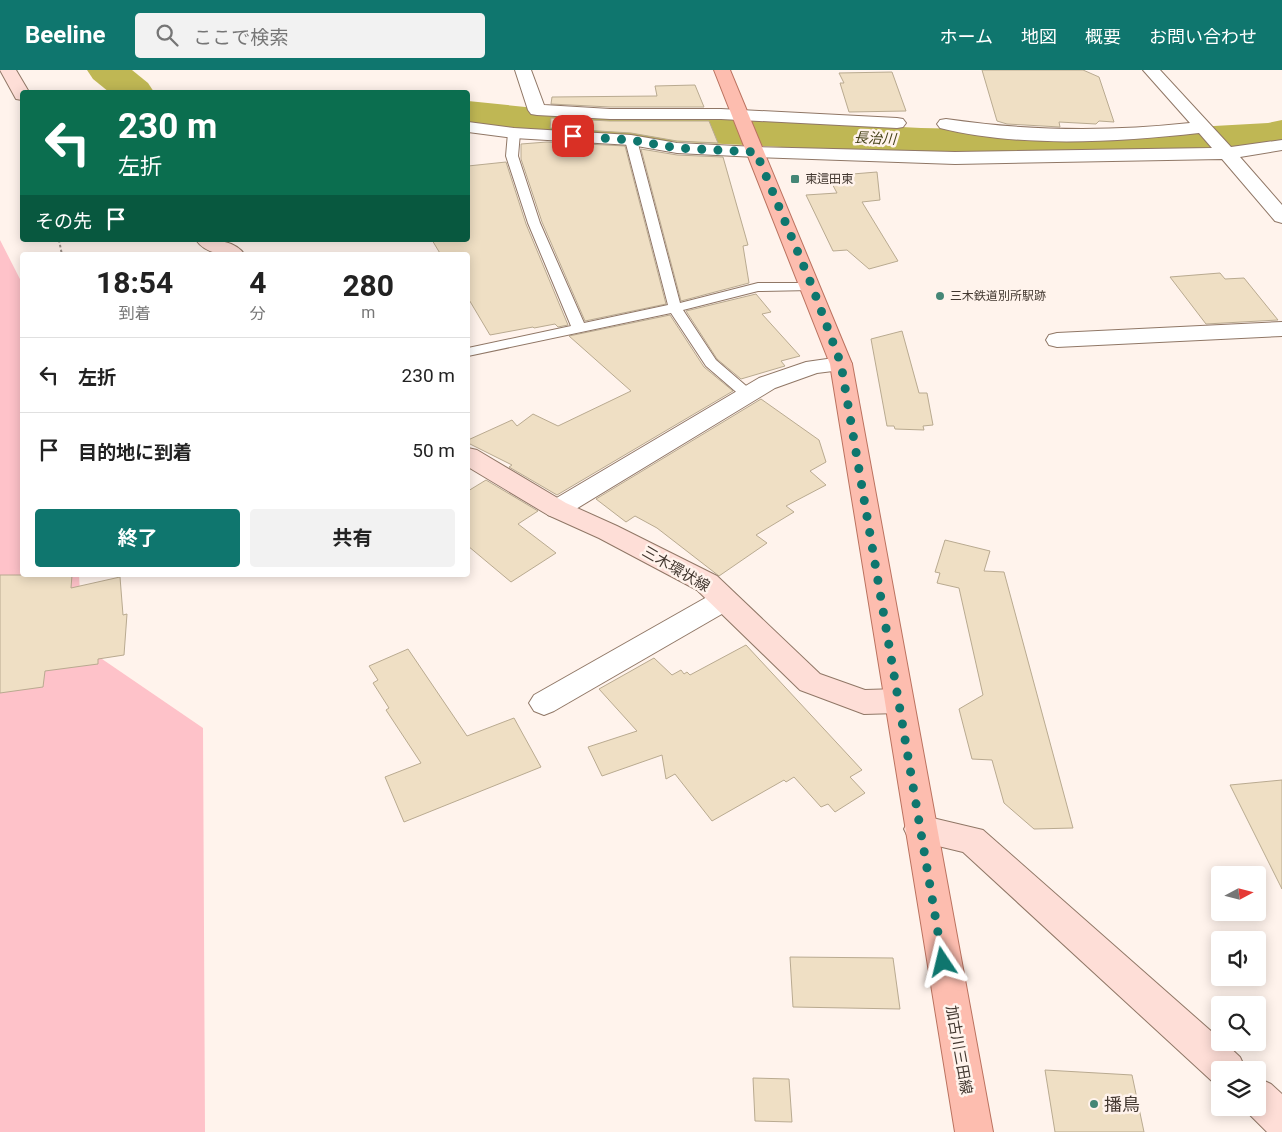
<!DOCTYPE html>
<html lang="ja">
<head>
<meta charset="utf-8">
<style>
  :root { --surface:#fff; --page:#f2f2f2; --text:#222; --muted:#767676; --line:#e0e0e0; --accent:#0f766e }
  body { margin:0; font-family:Roboto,"Noto Sans JP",sans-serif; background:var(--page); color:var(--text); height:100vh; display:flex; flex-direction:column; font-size:19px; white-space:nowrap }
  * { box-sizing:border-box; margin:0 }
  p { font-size:16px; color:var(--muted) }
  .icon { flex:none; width:28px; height:28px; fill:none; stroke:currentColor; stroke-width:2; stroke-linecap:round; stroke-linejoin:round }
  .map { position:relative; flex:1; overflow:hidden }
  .panel { position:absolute; left:20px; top:182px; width:450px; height:325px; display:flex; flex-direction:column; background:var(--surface); border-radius:5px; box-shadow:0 2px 12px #0003 }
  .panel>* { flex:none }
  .banner { position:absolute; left:20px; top:20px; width:450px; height:152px; border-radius:5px; box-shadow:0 2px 12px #0003; background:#0b6e4f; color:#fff; overflow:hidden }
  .needle { width:32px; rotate:83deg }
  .controls { position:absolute; left:1211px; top:796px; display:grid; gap:10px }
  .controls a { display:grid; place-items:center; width:55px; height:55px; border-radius:5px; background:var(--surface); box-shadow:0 2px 12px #0003; font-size:25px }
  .pin { position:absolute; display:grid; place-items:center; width:42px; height:42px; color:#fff; margin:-21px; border-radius:10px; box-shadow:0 2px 8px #0006 }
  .me { position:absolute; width:55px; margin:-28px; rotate:350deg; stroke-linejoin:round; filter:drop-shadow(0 0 4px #0008) }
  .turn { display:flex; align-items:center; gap:18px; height:105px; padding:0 15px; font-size:22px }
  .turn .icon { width:65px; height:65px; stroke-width:2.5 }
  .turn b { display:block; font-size:35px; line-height:42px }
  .then { display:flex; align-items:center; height:48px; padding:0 15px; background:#0003; gap:10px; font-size:19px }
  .eta { display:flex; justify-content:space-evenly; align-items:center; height:85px; text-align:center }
  .eta b { font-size:30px; font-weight:700; line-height:35px }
  .button { display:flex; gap:10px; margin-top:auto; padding:10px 15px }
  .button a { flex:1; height:58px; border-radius:5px; background:var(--accent); color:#fff; font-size:20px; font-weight:700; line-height:58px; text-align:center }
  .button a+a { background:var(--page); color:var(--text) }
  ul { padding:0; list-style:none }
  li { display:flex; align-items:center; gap:15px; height:75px; padding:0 15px; border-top:1px solid var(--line) }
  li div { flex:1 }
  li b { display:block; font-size:19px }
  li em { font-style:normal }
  header { display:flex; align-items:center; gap:30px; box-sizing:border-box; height:70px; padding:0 25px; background:var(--accent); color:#fff }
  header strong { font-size:24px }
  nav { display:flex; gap:28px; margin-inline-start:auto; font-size:18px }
  .search { width:350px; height:45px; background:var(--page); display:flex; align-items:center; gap:12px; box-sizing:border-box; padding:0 18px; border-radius:5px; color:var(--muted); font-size:19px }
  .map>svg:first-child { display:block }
  .green { fill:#fec2c9 }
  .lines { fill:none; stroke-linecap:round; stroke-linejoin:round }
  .river { fill:#bfb754; fill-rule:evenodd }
  .building { fill:#efdfc4; stroke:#b9aa90 }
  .lane-casing { stroke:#907766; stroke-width:2 }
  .street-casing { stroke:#907766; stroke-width:2 }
  .secondary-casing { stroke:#907766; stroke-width:2 }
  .primary-casing { stroke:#bb725f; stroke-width:2 }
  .path { stroke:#9a8f87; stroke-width:2; stroke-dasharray:2.5 2.5; stroke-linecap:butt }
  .lane { fill:#fff; fill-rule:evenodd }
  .street { fill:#fff; fill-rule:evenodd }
  .secondary { fill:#feded7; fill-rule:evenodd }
  .primary { fill:#fdbdaf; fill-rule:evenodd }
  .route { stroke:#0f766e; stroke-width:9; stroke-dasharray:0 16.2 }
  .poi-dot { fill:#458676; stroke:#fff3ec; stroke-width:2 }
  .labels { text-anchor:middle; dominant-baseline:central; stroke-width:5; stroke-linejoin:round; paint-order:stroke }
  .far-poi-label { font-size:12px; fill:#433830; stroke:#fff3ec; text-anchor:start }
  .far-water-label { font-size:14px; font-style:italic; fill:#47431a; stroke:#fff3ec }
  .street-label { font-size:15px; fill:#433830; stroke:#fff3ec }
  .near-poi-label { font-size:18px; fill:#433830; stroke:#fff3ec; text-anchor:start }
</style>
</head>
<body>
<header>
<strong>Beeline</strong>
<div class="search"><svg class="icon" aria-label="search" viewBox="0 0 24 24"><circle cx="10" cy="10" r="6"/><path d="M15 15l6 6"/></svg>ここで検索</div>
<nav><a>ホーム</a><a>地図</a><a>概要</a><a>お問い合わせ</a></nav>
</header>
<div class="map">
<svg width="1282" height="1062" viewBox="0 0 1282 1062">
  <rect width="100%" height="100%" fill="#fff3ec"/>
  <!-- green -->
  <path class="green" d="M0,170L22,213V505H79L83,576L203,658L205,1062H0Z"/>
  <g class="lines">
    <!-- river -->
    <g class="river">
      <path d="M87,0H132L148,13L154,22H109L93,9Z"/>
      <path d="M468,31L545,39L921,58L1106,62L1268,53L1282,50V76L1268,79L1106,88L921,84L545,65L468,57Z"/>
    </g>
  </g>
  <!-- building -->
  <g class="building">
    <path d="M982,0H1083L1099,7L1114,52L1099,51L1096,54L1059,52L1060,57L1007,54L997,51Z"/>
    <path d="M892,2L906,41L849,42L840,13H844L839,3Z"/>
    <path d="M695,15L704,37H610L551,34L552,27L657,26L655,16Z"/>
    <path d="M551,48L610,51H709L718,73L677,71L631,63L550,58Z"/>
    <path d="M547,72L625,76L666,234L585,251L542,152L521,89V74Z"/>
    <path d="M641,79L677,85L723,87L748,175L743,176L749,213L681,231Z"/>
    <path d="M506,92L526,154L568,255L558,257L555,254L534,258L533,257L490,265L468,228V185H441L432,170H468V96Z"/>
    <path d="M877,102L880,130L862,132L898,191L869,199L847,180L833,181L806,125L837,123L828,106Z"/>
    <path d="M1220,203L1225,209L1244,208L1278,250L1206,254L1170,207Z"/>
    <path d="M756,224L771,242L762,244L800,286L781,291L785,296L741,309L717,289L686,241Z"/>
    <path d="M670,245L704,297L733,321L557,425L509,397L512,395L468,373V370L512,350L517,356L533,344L558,356L631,321L569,266Z"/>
    <path d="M902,261L919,323H927L933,355L923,356L924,360L895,359L894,356H887L871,269Z"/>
    <path d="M761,329L819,370L826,392L810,401L826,415L786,436L794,442L756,465L767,473L719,506L657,458L635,446L626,452L596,429Z"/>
    <path d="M486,410L538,441L518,454L556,483L511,512L468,476V421Z"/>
    <path d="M945,470L990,481L984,501L1004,502L1073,758L1034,759L1004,733L992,690L972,689L959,639L983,625L959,518L937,513L940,503L935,502Z"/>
    <path d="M0,505H72L71,518L120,507L123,545L127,544L124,585L98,589V594L45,601L43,617L0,623Z"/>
    <path d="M746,575L862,700L850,707L865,723L835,742L828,734L821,737L794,707L786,712L784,710L712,751L675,704L666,709L662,685L602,706L588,677L637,661L599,619L654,588L672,605L681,600L684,604L687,602L690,605Z"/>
    <path d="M408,579L467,666L514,648L541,697L404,752L385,707L421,693L386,640L389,638L373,613L378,610L369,596Z"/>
    <path d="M1282,710V819L1230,715Z"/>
    <path d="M790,887L893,888L900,939L793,937Z"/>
    <path d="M1045,1000L1132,1005L1144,1062H1055Z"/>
    <path d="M753,1008L789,1009L792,1052L755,1051Z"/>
  </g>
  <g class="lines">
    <!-- lane casing -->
    <g class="lane-casing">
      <path id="lane" d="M514,60L520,63L518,86L540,153L584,253L668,235L625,70L631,67L637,70L680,233L758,213H816L818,216L811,220L758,221L683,240L716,290L752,321L754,324L752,327H742L706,296L671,243L468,286V278L571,256L528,153L506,86L508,63Z"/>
    </g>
    <!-- street casing -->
    <g class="street-casing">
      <g id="street">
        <path d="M515,0H531L544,35L610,39H721L897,48L903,49L906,53L903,57L897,58L721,49H610L537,45L531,44L528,40Z"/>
        <path d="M1143,0H1160L1231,77L1282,70V80L1240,87L1282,135V153L1275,151L1222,89L955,94L756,87L677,83L631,75L514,68L468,62V52L514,58L631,65L677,73L756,77L955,82L1212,78L1199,63C1117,72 1020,78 940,58L937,54L940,50L946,49C1027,61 1108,62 1190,53Z"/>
        <path d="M1282,252V266L1057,277L1049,275L1046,270L1049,265L1057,263Z"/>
        <path d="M841,287L849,289L852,294L849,299L817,303L775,318L566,445L557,448L548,445L544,439L548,433L759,308L806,292Z"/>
        <path d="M724,520L734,523L738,530L734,537L554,641L544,645L534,641L529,633L534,625L714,523Z"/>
      </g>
    </g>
    <!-- secondary casing -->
    <g class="secondary-casing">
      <g id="secondary">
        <path d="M0,0H16L29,22H22V30L16,29Z"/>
        <path d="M196,170C213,170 234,169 245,185C228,185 207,186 196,170Z"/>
        <path d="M468,378L477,380L566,433L617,456L717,506L820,604L865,620L898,619L908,623L913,631L908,639L898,643L864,644L800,620L697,520L599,468L548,445L468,397Z"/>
        <path d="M920,745L983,760L1220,969V972H1224L1240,987L1246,1000H1220V1015L1214,1013L963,782L909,769L904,759L909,749Z"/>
        <path d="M1258,1008L1271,1014L1282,1024V1062H1267L1243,1038H1258Z"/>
      </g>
    </g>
    <!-- primary casing -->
    <g class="primary-casing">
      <path id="primary" d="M714,0H730L852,294L993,1062H955L830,294Z"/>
    </g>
    <!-- path -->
    <path class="path" d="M59,170L62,185"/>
    <!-- lane -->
    <use href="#lane" class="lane"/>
    <!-- street -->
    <use href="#street" class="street"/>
    <!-- secondary -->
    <use href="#secondary" class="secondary"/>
    <!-- primary -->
    <use href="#primary" class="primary"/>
  </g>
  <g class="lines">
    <!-- route -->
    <path class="route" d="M573,66L631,70L677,78L756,82L812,216L841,294L943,892"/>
  </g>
  <!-- markers -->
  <g class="poi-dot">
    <rect x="790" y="104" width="10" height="10" rx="2.5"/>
    <circle cx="940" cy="226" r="5"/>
    <circle cx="1094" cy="1034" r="5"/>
  </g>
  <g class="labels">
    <!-- far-poi labels -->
    <g class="far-poi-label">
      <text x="805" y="109">東這田東</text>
      <text x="950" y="226">三木鉄道別所駅跡</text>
    </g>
    <!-- far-water labels -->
    <g class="far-water-label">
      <text transform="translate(875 68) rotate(3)">長治川</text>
    </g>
    <!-- street labels -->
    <g class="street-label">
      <text transform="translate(676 499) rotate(30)">三木環状線</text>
      <text transform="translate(959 980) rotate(80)">加古川三田線</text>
    </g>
    <!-- near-poi labels -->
    <g class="near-poi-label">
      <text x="1104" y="1034">播鳥</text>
    </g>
  </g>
</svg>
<div class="controls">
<a><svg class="needle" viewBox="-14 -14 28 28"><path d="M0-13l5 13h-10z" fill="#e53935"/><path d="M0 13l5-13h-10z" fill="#767676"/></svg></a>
<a><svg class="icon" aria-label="sound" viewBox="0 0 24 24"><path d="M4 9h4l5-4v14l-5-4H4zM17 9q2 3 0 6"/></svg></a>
<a><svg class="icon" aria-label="search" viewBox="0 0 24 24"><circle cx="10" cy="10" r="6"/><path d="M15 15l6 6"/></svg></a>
<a><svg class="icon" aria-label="layers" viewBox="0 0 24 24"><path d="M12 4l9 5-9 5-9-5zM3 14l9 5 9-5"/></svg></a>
</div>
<div class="pin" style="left:573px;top:66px;background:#d93025"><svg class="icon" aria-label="arrive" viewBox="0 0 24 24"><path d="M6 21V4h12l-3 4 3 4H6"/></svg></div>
<svg class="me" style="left:943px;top:892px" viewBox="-20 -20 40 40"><path d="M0-17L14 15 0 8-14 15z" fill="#0f766e" stroke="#fff" stroke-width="4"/></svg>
<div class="banner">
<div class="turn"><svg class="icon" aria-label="left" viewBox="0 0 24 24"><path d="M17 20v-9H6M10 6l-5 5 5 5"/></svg><div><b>230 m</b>左折</div></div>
<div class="then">その先<svg class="icon" aria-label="arrive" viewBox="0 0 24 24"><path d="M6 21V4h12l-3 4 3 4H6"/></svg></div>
</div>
<section class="panel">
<div class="eta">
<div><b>18:54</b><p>到着</p></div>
<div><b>4</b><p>分</p></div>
<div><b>280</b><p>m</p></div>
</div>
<ul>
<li><svg class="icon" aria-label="left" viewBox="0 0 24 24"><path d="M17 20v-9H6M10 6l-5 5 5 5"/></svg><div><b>左折</b></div><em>230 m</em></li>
<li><svg class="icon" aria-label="arrive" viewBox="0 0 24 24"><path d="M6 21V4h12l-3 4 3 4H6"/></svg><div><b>目的地に到着</b></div><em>50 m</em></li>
</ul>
<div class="button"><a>終了</a><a>共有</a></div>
</section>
</div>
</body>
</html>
